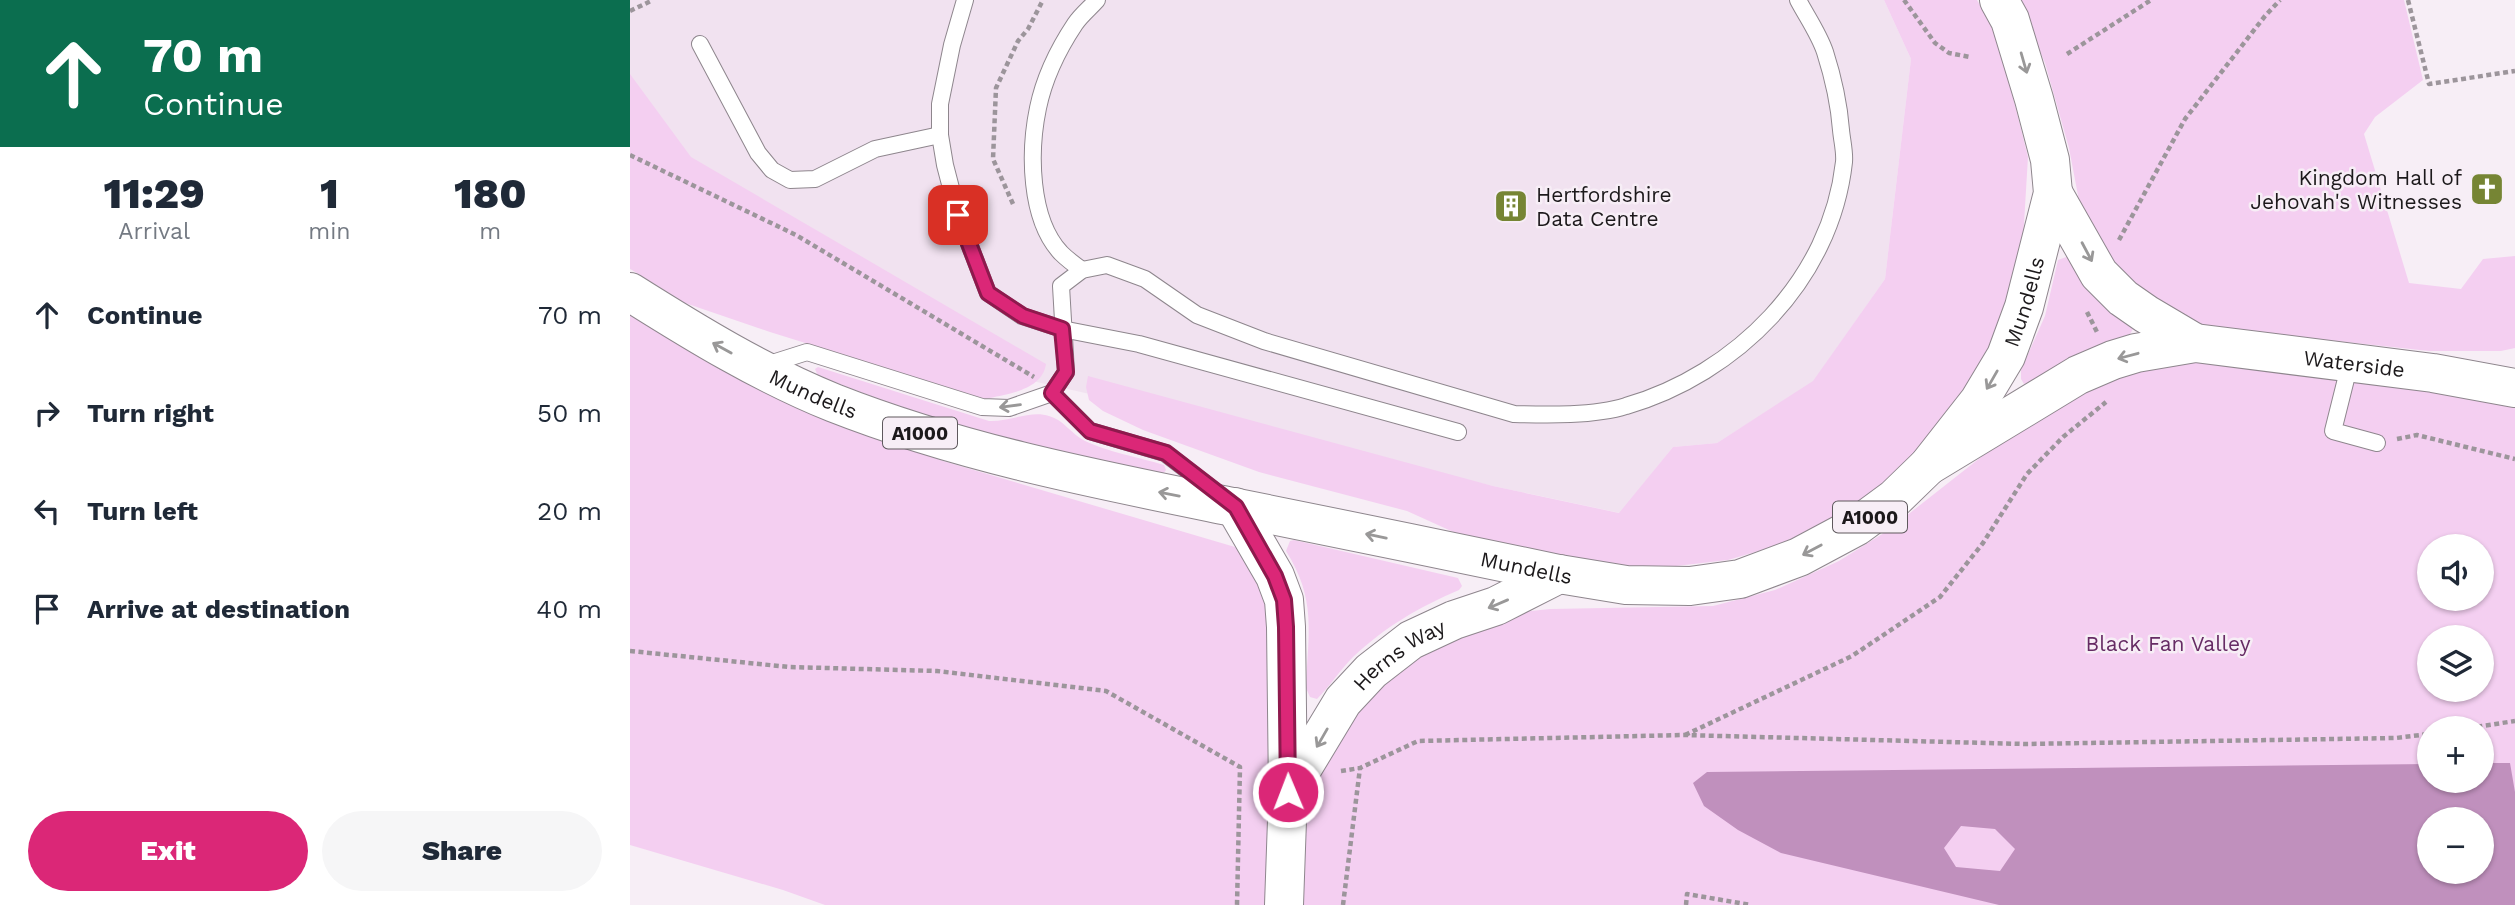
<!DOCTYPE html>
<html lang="en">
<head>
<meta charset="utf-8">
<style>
  :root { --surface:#fff; --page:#f6f6f7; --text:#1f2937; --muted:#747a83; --accent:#db2777 }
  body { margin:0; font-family:"Work Sans",sans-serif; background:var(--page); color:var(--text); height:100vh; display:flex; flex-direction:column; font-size:26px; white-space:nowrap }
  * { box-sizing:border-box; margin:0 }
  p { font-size:23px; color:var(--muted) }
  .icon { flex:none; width:38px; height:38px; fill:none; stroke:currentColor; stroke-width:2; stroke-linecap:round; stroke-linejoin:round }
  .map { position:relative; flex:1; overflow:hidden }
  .details { display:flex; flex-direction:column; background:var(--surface); width:630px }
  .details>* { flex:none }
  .guide { background:#0b6e4f; color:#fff; overflow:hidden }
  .controls { position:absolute; left:1787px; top:534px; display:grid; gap:14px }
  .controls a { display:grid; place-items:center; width:77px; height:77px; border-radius:50%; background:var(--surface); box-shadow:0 2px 5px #0004; font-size:35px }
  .pin { position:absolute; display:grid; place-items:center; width:60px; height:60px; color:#fff; margin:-30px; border-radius:14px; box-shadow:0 4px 10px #0006 }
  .me { position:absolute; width:77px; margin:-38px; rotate:359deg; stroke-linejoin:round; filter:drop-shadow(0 0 5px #0008) }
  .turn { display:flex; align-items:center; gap:24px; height:147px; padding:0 28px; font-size:32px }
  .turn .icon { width:91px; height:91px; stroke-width:2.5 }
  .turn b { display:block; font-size:49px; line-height:60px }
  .eta { display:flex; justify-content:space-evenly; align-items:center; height:119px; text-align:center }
  .eta b { font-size:42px; font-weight:800; line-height:49px }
  .button { display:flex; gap:14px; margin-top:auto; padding:14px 28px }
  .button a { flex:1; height:80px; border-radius:42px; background:var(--accent); color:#fff; font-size:28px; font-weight:800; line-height:80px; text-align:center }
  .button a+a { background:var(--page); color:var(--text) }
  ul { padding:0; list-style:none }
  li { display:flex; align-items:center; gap:21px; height:98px; padding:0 28px }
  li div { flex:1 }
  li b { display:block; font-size:26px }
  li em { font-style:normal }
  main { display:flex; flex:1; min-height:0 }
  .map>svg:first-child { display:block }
  .built { fill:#f1e2f0 }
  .green { fill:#f4cff1; fill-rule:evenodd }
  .water { fill:#c090bd; fill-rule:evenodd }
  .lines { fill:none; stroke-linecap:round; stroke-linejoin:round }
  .lane-casing { stroke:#8e868d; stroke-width:18 }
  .secondary-casing { stroke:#8e868d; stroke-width:40 }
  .primary-casing { stroke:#8e868d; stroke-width:40 }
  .path { stroke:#9c959b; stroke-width:4.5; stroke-dasharray:5 3.5; stroke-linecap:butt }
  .lane { stroke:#fff; stroke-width:16 }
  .secondary { stroke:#fff; stroke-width:38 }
  .primary { stroke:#fff; stroke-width:38 }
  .oneway { stroke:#999898 }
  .route-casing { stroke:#8e194d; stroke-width:18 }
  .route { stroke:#db2777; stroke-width:12 }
  .labels { text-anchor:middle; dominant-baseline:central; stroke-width:5; stroke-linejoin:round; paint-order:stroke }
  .shield { fill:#f7eef6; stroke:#5e595d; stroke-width:2 }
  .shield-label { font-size:19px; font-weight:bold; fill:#1c191b }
  .poi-label { font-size:21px; fill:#1c191b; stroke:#f7eef6; text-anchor:end }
  .street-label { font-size:21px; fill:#1c191b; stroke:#f7eef6 }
  .park-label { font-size:21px; fill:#662b64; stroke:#f7eef6 }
</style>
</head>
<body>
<main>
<section class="details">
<div class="guide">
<div class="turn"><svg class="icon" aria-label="ahead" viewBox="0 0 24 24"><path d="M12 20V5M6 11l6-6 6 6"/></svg><div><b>70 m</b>Continue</div></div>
</div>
<div class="eta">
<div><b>11:29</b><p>Arrival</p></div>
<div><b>1</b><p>min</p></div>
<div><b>180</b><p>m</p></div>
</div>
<ul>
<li><svg class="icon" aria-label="ahead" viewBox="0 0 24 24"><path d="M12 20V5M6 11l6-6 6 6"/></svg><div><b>Continue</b></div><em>70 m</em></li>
<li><svg class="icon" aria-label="right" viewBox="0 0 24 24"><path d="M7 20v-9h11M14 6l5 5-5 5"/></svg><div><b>Turn right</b></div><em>50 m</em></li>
<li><svg class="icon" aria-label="left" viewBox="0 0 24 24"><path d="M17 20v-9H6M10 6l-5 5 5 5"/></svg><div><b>Turn left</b></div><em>20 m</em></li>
<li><svg class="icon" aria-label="arrive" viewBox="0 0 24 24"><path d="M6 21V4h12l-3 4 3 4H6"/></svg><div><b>Arrive at destination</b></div><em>40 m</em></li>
</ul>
<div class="button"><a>Exit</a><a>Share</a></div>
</section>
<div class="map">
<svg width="1885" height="905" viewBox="0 0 1885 905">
  <rect width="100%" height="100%" fill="#f7eef6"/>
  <!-- built -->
  <path class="built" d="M0,0H1254L1281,59L1255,279L1183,382L1087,443L1043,447L990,513L863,486L372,374L46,163L0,98Z"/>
  <!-- green -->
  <g class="green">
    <path d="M1254,0H1347L1362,27L1376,69L1398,157L1393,240L1380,298L1359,355L1282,462L1220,508L1149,545L1098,560L1029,568L972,567L841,540L777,511L629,472L513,430L473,411L459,400L456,387L458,376L863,486L989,513L1043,447L1087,443L1183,381L1255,279L1281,59Z"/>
    <path d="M1388,0H1774L1793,80L1745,117L1734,134L1779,283L1831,289L1853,259L1885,256V348L1871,351H1799L1586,328L1541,316L1480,269L1450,206L1439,148L1415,63Z"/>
    <path d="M0,74L61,157L416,364C412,391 376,394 355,399L140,332L55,303L2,270L0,269Z"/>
    <path d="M1439,256L1503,329L1500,334L1441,359L1400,383L1394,384L1391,379V370L1415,316L1428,260Z"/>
    <path d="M0,312L167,407L313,461L605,547L624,562L646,615L637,905H195L153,890L0,845Z"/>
    <path d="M1565,361L1686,374L1885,405V905H672L675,827L679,800L694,760L748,679L873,614L920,609L1083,606L1145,590L1209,561L1257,531L1420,403L1452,383ZM1799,546H1852V598H1799ZM1799,637H1852V690H1799ZM1799,728H1852V780H1799ZM1799,819H1852V872H1799Z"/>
    <path d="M188,367L359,421C378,422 401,410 419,416C434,420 441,434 455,441C475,451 511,458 534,465L536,470L532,475L358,437L283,412L188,376L185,369Z"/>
    <path d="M664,540L828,578L832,586L829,590C789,607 755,627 723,657C710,670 700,686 687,699L680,697L676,688C678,633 687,600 656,551L660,541Z"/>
  </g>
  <!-- water -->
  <path class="water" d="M1852,763H1880L1885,792V905H1369L1151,853L1108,830L1074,806L1063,783L1077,772L1799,764V780H1852ZM1799,819H1852V872H1799ZM1331,826L1365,829L1385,849L1370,871L1326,867L1314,848Z"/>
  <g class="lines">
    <!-- lane casing -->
    <g class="lane-casing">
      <g id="lane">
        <path d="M335,0L322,45L310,104V135L315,165L328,215L358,293L392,316L432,329L509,344L828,432"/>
        <path d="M70,44L128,153L142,170L160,180L185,179L245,149L310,135"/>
        <path d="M452,270C445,265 437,259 431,253C399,219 399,151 408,108C414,79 429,48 445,24C451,15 460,8 467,0"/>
        <path d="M1720,363L1703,431L1747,443"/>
        <path d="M136,365L177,352L352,407L379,408L422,393L460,431L535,453L587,493"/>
        <path d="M422,393L436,372L431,286L452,270L477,265L515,279L567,315L634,341L884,414C916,415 965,416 996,406C1106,374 1201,280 1214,162C1215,152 1212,141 1211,130C1209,104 1203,77 1195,52C1189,34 1177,17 1168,0"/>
      </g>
    </g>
    <!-- secondary casing -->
    <g class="secondary-casing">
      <g id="secondary">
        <path d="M1423,193L1469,274L1493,298L1516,314L1565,343"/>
        <path id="s1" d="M1298,466L1448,375L1483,360L1506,353L1565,343L1803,373L1885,388"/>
        <path d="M605,507L645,576L654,600L656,627L658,792L654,905"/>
        <path id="s2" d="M658,792L713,701L741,671L781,640L824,620L866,606L929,574"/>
      </g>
    </g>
    <!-- primary casing -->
    <g class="primary-casing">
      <g id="primary">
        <path id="s3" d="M0,292C65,333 132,374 204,403C331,453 465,479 598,506C708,528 819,551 929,574L996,585L1060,586L1110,579L1169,557L1227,526L1265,498L1298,466L1349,401L1376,356L1394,307L1423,193L1420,160L1404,99L1380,20L1369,0"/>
      </g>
    </g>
    <!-- path -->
    <g class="path">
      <path d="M1274,0L1305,43L1319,53L1340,57"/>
      <path d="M1778,0L1799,84L1885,71"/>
      <path d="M0,11L23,0"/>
      <path d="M1437,54L1521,0"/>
      <path d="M0,155L166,235L404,377"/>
      <path d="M383,204L363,159L366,88L388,41L398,29L413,0"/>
      <path d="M1489,240L1555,119L1635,16L1650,0"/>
      <path d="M1457,312L1467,332"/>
      <path d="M1767,439L1787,435L1885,459"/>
      <path d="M0,651L159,667L307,671L476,691L610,767L607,905"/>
      <path d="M1839,728L1885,721"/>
      <path d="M1055,735L1222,656L1310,597L1353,543L1397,474L1433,437L1476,402"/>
      <path d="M711,771L730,768L788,741L1054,735L1395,744L1766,738L1799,734"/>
      <path d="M713,905L730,768"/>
      <path d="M1056,905L1057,894L1121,905"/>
    </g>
    <!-- lane -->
    <use href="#lane" class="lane"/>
    <!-- secondary -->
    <use href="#secondary" class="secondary"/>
    <!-- primary -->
    <use href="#primary" class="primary"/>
  </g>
  <!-- one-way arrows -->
  <defs><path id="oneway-shaft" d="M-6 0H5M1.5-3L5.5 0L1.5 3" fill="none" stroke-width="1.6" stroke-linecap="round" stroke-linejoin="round" transform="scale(1.75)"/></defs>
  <g class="oneway">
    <use href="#oneway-shaft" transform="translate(1394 63) rotate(74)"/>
    <use href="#oneway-shaft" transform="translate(1457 252) rotate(62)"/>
    <use href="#oneway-shaft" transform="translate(92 348) rotate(-151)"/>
    <use href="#oneway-shaft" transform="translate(1498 356) rotate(165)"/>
    <use href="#oneway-shaft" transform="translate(1362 380) rotate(120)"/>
    <use href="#oneway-shaft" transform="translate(380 406) rotate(173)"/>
    <use href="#oneway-shaft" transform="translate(539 494) rotate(-169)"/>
    <use href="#oneway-shaft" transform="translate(746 536) rotate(-168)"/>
    <use href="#oneway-shaft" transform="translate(1182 550) rotate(152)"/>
    <use href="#oneway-shaft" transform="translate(868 604) rotate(157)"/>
    <use href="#oneway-shaft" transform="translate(692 738) rotate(120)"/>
  </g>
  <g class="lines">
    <!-- route casing -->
    <g class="route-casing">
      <path id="route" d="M328,215L358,293L393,316L432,329L436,372L422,393L460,431L536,453L606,507L645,576L654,600L656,627L658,792"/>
    </g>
    <!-- route -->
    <use href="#route" class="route"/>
  </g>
  <!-- icons -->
  <defs>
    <g id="church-square" transform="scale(1.75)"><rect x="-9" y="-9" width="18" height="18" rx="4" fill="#768534" stroke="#f7eef6"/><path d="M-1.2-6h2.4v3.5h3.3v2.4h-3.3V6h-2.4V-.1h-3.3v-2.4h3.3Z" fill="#fff"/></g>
    <g id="building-square" transform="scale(1.75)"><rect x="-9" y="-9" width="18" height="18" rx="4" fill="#768534" stroke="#f7eef6"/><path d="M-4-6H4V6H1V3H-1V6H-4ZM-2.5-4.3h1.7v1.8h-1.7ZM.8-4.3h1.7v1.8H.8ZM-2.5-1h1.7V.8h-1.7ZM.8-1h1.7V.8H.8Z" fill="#fff"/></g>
  </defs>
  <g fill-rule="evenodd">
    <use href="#church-square" x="1857" y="189"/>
    <use href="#building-square" x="881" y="206"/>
  </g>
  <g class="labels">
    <!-- shield labels -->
    <g class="shield">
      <rect x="253" y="417.5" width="74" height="31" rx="5"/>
      <rect x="1203" y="501.5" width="74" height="31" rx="5"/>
    </g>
    <g class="shield-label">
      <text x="290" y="433">A1000</text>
      <text x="1240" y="517">A1000</text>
    </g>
    <!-- poi labels -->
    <g class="poi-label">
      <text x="1832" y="177">Kingdom Hall of<tspan x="1832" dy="24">Jehovah's Witnesses</tspan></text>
      <text x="906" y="194" text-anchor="start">Hertfordshire<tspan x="906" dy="24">Data Centre</tspan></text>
    </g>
    <!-- street labels -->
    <g class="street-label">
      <text stroke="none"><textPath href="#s3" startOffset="1575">Mundells</textPath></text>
      <text stroke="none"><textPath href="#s1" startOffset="458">Waterside</textPath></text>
      <text stroke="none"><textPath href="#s3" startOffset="210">Mundells</textPath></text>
      <text stroke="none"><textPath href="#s3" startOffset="945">Mundells</textPath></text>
      <text stroke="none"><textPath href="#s2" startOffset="180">Herns Way</textPath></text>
    </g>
    <!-- park labels -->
    <g class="park-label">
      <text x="1538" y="643">Black Fan Valley</text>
    </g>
  </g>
</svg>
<div class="controls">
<a><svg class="icon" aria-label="sound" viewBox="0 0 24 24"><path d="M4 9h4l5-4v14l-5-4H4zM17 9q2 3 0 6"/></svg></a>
<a><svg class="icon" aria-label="layers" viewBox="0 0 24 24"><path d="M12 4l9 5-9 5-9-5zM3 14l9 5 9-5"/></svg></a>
<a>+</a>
<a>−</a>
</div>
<div class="pin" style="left:328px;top:215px;background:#d93025"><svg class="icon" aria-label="arrive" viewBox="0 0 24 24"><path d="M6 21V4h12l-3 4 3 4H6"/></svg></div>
<svg class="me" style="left:658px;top:792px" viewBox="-20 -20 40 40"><circle r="17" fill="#db2777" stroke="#fff" stroke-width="3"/><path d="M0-11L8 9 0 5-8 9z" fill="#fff"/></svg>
</div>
</main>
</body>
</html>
